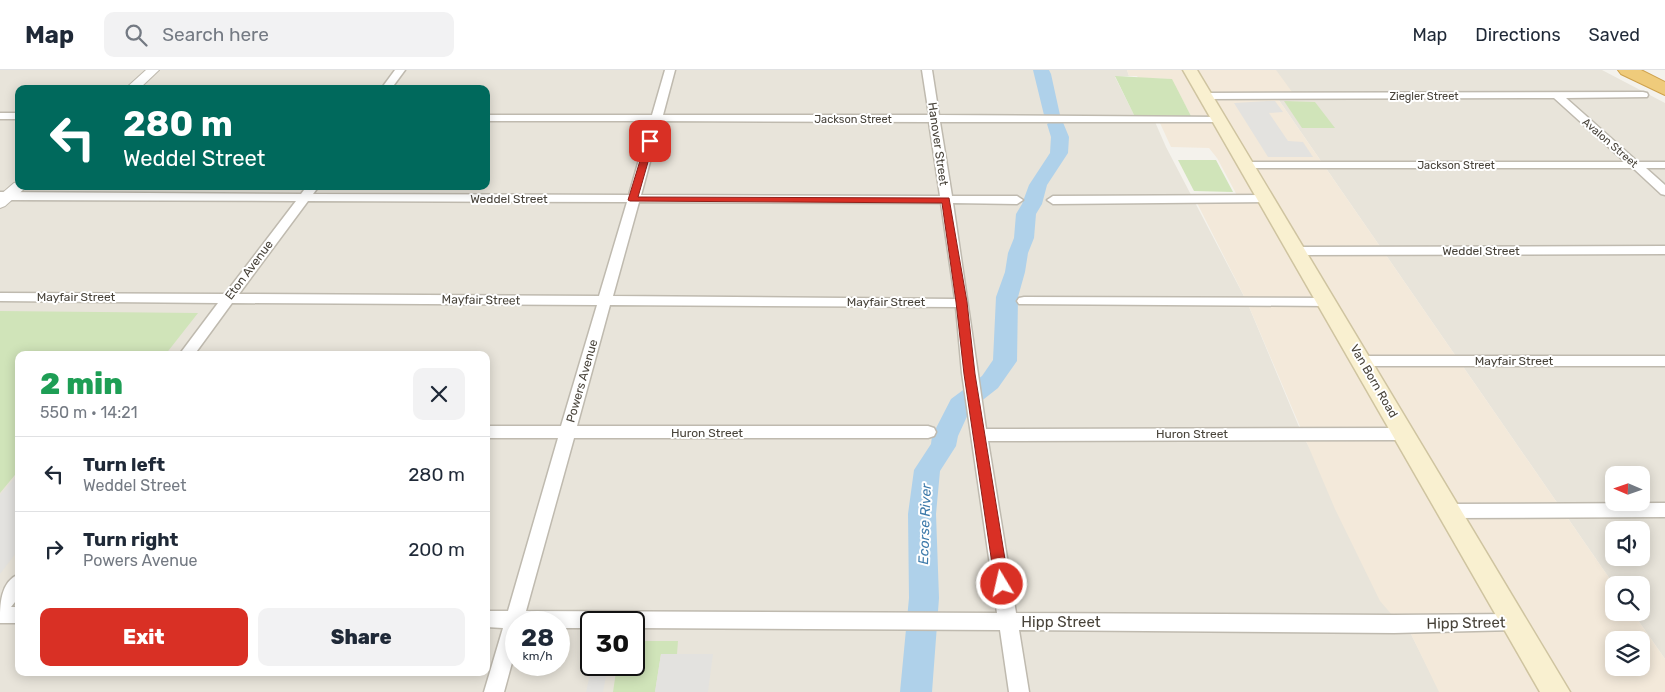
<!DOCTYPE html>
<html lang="en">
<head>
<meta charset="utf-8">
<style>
  :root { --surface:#fff; --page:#f2f2f3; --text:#1f2937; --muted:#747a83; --line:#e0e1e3; --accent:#d93025 }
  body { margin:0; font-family:Rubik,sans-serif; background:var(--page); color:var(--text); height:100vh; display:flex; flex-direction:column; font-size:19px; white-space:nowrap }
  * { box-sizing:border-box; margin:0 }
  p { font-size:16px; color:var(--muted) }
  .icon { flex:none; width:28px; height:28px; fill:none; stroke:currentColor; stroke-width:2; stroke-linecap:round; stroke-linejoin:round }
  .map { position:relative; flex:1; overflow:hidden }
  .panel { position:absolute; left:15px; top:281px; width:475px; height:325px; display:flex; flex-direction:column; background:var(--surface); border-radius:10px; box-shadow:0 2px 12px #0003 }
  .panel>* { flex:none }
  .top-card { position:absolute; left:15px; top:15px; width:475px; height:105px; border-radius:10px; box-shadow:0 2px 12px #0003; background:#00695c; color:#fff; overflow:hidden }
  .needle { width:32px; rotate:272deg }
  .buttons { position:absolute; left:1605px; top:396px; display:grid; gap:10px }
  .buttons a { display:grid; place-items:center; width:45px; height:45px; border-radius:10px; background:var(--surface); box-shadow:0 2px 12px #0003; font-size:25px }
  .speed { position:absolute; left:505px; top:541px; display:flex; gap:10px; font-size:25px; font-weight:700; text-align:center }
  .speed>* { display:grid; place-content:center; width:65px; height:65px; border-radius:50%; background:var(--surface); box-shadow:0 2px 12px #0003; line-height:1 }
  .speed small { font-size:12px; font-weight:400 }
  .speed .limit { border:2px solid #111; border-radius:8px; background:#fff; color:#111 }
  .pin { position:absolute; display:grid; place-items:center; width:42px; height:42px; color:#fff; margin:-21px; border-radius:10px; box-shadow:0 2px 8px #0006 }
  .me { position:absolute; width:55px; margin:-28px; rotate:351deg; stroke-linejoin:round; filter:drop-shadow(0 0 4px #0008) }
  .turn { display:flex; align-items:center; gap:18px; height:105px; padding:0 25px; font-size:22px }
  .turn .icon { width:65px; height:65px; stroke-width:2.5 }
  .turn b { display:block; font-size:35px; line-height:42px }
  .round { display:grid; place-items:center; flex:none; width:52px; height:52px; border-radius:10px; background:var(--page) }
  .overview { display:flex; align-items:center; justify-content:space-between; height:85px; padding:0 25px }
  h1 { font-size:30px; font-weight:800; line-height:38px; color:#1e9e55 }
  .button { display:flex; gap:10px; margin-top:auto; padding:10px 25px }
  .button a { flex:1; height:58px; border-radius:10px; background:var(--accent); color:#fff; font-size:20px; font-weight:800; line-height:58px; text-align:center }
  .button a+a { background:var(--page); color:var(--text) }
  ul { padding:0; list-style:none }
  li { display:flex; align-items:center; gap:15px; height:75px; padding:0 25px; border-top:1px solid var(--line) }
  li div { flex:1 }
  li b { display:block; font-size:19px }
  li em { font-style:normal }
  header { display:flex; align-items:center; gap:30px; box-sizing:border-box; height:70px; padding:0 25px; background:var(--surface); border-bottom:1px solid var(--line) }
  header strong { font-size:24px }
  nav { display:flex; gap:28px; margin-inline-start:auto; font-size:18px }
  .search { width:350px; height:45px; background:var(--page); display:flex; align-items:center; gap:12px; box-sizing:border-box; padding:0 18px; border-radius:10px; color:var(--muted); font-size:19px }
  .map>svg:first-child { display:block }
  .residential { fill:#e8e4da; fill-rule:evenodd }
  .commercial { fill:#f3e9da; fill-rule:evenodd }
  .green { fill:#d0e4b9 }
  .parking { fill:#e3e2df }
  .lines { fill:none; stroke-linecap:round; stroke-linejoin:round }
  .river { fill:#afd1ea; fill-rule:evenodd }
  .minor-casing { stroke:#bfbaaf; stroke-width:3 }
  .tertiary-casing { stroke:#bfbaaf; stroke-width:2 }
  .secondary-casing { stroke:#cfc4a0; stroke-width:3 }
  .motorway-casing { stroke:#cea14c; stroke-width:2 }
  .minor { fill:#fff; fill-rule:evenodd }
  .tertiary { fill:#fff; fill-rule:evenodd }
  .secondary { fill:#f9f0d0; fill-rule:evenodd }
  .motorway { fill:#efcb7b; fill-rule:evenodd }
  .route { fill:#d93025; stroke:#8d1f18 }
  .labels { text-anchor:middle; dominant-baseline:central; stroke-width:4; stroke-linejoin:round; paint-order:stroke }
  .far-street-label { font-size:11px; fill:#48433a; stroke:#fff }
  .street-label { font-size:12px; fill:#48433a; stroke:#fff }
  .water-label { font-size:14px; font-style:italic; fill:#3d7aaa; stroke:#fff }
  .near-street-label { font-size:15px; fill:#48433a; stroke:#fff }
</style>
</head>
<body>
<header>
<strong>Map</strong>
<div class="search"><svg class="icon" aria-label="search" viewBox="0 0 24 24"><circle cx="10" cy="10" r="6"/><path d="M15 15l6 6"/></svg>Search here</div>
<nav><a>Map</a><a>Directions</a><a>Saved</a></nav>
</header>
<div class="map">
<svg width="1665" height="622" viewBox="0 0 1665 622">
  <rect width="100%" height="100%" fill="#f4f2ec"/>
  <!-- residential -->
  <g class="residential">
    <path d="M0,0H1127L1129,6L1115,7L1134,45H1152L1166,77L1247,232L1302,364L1410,562L1440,622H0ZM19,19H486V116H19ZM19,285H486V602H19ZM516,552H559V595H516ZM591,552H634V595H591Z"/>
    <path d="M1276,0H1602L1665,33V589L1633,543L1641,542V515H1614L1276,26ZM1614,405H1641V432H1614ZM1614,460H1641V488H1614Z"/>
  </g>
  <!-- commercial -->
  <path class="commercial" d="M1127,0H1276L1295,26H1276L1614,515V542L1633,543L1665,589V622H1439L1410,562L1400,554L1380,531L1335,439L1247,232L1195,129H1239L1217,88L1209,78L1171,77L1160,53H1195L1171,9L1138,8L1137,6H1129ZM1614,570H1641V598H1614Z"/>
  <!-- green -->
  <g class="green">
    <path d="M1115,6L1172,9L1191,46L1134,45Z"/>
    <path d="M1284,31L1315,32L1335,58H1302Z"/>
    <path d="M1178,90H1216L1233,122L1194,121Z"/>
    <path d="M0,241L198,243L165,285H19V400L0,423Z"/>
    <path d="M634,571H678L677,584H661L655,622H613L617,595H634Z"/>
  </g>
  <!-- parking -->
  <g class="parking">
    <path d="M1267,31H1275L1283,42L1269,43L1288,71L1303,72L1313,87H1268L1234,33Z"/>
    <path d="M19,407V479L0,504V425L13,410Z"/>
    <path d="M661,584H713L708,622H655Z"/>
    <path d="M592,595H608L603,622H586Z"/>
  </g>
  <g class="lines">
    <!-- river -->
    <path class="river" d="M1033,0H1049L1051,4L1060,45L1056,49L1062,50L1069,67L1068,83L1047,115L1042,134L1036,144L1034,168L1028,183L1025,202L1018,227L1017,291L998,318L970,340L958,366L956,376L940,401L936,444L939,528L932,622H900L909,528L908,444L914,400L931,374L932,366L951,329L982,306L993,290L996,227L1005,202L1008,183L1014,168L1016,144L1022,134L1029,115L1050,83L1051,67L1047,54L1052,50L1046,49L1044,45Z"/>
    <!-- minor casing -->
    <g class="minor-casing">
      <g id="minor">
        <path d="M395,0H405L391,19H381Z"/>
        <path d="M665,0H675L663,45H929L922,0H932L939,45L1224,47L1225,49L1224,51L1220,52H940L952,126H1017L1023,130L1017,134L953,133L986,359L1405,358L1411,360L1413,364L1411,368L1405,370L988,371L1016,543L1394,545L1515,544L1522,546L1524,552L1522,558L1515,560L1394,563L1019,560L1029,622H1009L1000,560L634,558V552H591V558H559V552H516V578L504,622H484L503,558L486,557V541H508L558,368H486V356H561L597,235L232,233L194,285H179L218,233L0,231V223L225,224L296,131L0,130V122L301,124L307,116H319L313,124L629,125L650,51H486V45H652ZM661,51L929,52L940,126L641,125ZM308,131L627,132L599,226L239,224ZM639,132L941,133L955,229L613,226ZM610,235L956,237L962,303L997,543L526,541L574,368H928L934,366L936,362L934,358L928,356H577Z"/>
        <path d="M1643,22L1647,23L1648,25L1647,27L1566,28L1638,92H1665V98H1646L1665,115V125L1661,124L1633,98H1247L1241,95L1247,92H1625L1554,28L1206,29L1201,26L1206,23Z"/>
        <rect x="0" y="43" width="19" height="6"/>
        <path d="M1267,125L1273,129L1271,132L1053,134L1047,130L1053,126Z"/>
        <path d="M1665,176V184L1297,185L1291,181L1297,177Z"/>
        <path d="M1024,227L1328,228L1333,229L1335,232L1333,235L1328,236L1019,234L1017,231L1019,228Z"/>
        <path d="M1362,286H1665V296H1362L1357,295L1355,291L1357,287Z"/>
        <path d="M1665,433V447L1449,448L1443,446L1440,441L1443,436L1449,434Z"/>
        <path d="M19,504V527L11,537H19V553H0C0,535 0,512 19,504Z"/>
      </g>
    </g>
    <!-- tertiary casing -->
    <g class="tertiary-casing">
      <g id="tertiary">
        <path d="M146,0H159L139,19H125Z"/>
        <path d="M19,112V116H26L24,119L5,136L0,138V125L14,113Z"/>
      </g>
    </g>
    <!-- secondary casing -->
    <g class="secondary-casing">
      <path id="secondary" d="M1183,0H1197L1570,622H1540Z"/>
    </g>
    <!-- motorway casing -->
    <g class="motorway-casing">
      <path id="motorway" d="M1618,0H1641L1665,12V25L1621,4Z"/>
    </g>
    <!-- minor -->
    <use href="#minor" class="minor"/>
    <!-- tertiary -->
    <use href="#tertiary" class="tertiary"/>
    <!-- secondary -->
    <use href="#secondary" class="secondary"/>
    <!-- motorway -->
    <use href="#motorway" class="motorway"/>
  </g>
  <!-- route -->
  <path class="route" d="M650,68L654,71L638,127L949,128L967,232L975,304L1009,514L1007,518L1002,520L997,518L995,514L964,304L956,232L942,133L630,131L628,130L646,71Z"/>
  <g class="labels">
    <!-- far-street labels -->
    <g class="far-street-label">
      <text x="1424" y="26">Ziegler Street</text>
      <text x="853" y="49">Jackson Street</text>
      <text transform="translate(1610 73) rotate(41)">Avalon Street</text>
      <text x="1456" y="95">Jackson Street</text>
    </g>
    <!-- street labels -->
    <g class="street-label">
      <text transform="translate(938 74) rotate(82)">Hanover Street</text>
      <text x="509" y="129">Weddel Street</text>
      <text x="1481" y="181">Weddel Street</text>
      <text transform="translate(249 200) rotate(-53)">Eton Avenue</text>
      <text x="76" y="227">Mayfair Street</text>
      <text transform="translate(481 230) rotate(1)">Mayfair Street</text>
      <text x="886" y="232">Mayfair Street</text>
      <text x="1514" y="291">Mayfair Street</text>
      <text transform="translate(582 311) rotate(-74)">Powers Avenue</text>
      <text transform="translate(1374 311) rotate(60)">Van Born Road</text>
      <text x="707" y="363">Huron Street</text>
      <text x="1192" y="364">Huron Street</text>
    </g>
    <!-- water labels -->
    <g class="water-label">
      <text transform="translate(925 454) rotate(-88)">Ecorse River</text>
    </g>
    <!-- near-street labels -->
    <g class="near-street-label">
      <text x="1061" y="552">Hipp Street</text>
      <text transform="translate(1466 553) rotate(-1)">Hipp Street</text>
    </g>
  </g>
</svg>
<div class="buttons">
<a><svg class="needle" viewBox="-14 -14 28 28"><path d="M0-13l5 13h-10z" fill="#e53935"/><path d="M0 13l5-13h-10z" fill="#747a83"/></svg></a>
<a><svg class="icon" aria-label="sound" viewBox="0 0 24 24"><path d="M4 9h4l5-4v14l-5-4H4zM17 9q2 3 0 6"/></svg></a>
<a><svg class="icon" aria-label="search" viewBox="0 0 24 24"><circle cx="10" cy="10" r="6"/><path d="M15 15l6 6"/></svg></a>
<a><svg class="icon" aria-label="layers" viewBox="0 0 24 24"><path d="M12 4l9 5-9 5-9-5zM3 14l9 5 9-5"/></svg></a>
</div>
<div class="speed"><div>28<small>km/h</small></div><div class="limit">30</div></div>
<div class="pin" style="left:650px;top:71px;background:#d93025"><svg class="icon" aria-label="arrive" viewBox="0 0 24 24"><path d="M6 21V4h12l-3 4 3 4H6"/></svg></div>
<svg class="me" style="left:1002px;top:514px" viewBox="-20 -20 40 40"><circle r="17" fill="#d93025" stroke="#fff" stroke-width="3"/><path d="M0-11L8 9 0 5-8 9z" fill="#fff"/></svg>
<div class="top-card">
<div class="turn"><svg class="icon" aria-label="left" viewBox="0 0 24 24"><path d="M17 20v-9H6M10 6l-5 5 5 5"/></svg><div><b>280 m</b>Weddel Street</div></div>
</div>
<section class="panel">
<div class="overview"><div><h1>2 min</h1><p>550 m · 14:21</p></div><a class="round"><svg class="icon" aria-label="close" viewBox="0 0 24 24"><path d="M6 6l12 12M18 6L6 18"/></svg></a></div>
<ul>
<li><svg class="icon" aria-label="left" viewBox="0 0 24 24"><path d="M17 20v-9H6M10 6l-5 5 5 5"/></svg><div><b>Turn left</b><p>Weddel Street</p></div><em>280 m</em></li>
<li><svg class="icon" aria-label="right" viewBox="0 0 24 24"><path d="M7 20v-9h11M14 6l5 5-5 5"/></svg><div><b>Turn right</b><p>Powers Avenue</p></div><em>200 m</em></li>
</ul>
<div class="button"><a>Exit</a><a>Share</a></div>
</section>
</div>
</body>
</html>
